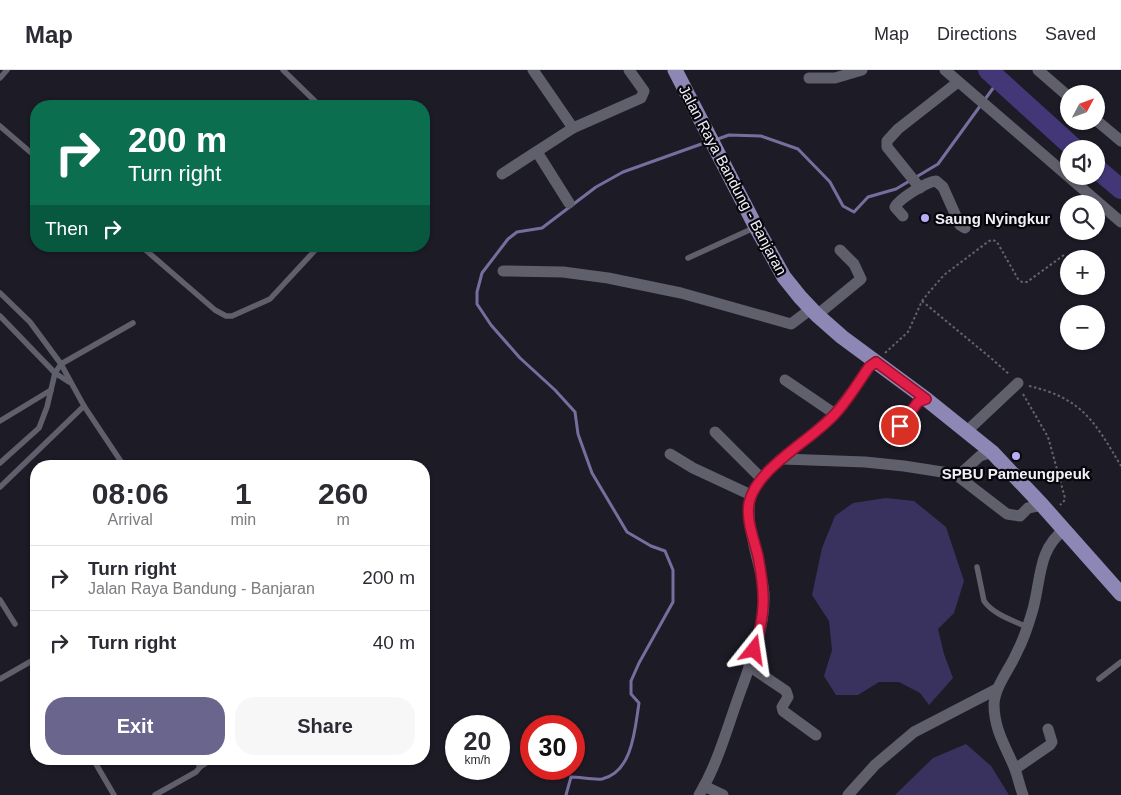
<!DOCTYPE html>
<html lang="en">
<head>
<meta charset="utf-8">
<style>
  :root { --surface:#fff; --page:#f7f7f7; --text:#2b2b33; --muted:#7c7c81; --line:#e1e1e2; --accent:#6a658c }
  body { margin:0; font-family:Arial,sans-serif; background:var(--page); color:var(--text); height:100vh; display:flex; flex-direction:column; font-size:19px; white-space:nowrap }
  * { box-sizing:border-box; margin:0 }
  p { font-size:16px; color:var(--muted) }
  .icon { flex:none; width:28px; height:28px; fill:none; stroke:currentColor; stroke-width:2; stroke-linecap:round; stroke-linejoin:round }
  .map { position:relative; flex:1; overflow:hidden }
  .drawer { position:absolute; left:30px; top:390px; width:400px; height:305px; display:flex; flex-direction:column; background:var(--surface); border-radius:20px; box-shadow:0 1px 4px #0004 }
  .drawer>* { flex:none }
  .top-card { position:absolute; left:30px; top:30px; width:400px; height:152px; border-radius:20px; box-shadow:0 1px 4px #0004; background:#0b6e4f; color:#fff; overflow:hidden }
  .needle { width:32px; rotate:49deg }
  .buttons { position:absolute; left:1060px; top:15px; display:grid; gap:10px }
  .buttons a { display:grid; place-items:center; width:45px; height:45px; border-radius:50%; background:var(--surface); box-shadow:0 1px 4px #0004; font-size:25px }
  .speed { position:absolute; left:445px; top:645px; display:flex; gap:10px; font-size:25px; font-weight:700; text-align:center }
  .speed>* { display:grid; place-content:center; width:65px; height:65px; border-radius:50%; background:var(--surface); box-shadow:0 1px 4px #0004; line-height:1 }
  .speed small { font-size:12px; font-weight:400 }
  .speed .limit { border:8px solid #d22; background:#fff; color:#111 }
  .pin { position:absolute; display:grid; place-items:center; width:42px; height:42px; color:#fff; margin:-21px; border:2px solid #fff; border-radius:50%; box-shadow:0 1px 5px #0007 }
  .me { position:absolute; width:55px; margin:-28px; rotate:15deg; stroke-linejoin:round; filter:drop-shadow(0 0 4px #0008) }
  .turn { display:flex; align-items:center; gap:18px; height:105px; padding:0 15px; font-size:22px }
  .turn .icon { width:65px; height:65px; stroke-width:2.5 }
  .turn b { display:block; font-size:35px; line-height:42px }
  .then { display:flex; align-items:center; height:48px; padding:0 15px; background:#0003; gap:10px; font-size:19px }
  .eta { display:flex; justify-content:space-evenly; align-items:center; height:85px; text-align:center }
  .eta b { font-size:30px; font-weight:800; line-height:35px }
  .button { display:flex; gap:10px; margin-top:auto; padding:10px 15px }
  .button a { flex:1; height:58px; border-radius:20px; background:var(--accent); color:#fff; font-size:20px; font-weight:800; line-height:58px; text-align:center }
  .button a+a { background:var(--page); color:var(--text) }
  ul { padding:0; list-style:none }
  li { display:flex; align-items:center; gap:15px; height:65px; padding:0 15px; border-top:1px solid var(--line) }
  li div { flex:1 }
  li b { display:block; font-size:19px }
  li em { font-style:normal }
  header { display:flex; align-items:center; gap:30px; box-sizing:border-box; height:70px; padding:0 25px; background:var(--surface); border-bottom:1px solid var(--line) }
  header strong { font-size:24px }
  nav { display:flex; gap:28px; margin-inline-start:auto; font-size:18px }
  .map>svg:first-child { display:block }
  .green { fill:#39325e }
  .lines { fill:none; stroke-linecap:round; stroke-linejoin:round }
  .stream { stroke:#786e9e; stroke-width:3 }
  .river { stroke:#443778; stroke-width:20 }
  .path { stroke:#65646e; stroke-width:2; stroke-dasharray:2.5 2.5; stroke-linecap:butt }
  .lane { stroke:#605f6c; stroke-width:5.5 }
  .street { stroke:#605f6c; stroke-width:11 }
  .primary { stroke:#8d87b5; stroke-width:15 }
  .route-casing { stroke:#92132f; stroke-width:12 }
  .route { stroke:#e11d48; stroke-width:9 }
  .poi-dot { fill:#b6acf8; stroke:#07070b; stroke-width:2 }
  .labels { text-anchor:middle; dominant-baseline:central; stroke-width:4.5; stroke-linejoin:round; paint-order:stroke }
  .street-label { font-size:15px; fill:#f0eff7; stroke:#07070b }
  .poi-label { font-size:15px; font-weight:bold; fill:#f0eff7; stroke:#07070b; text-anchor:start }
</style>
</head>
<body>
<header>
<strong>Map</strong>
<nav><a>Map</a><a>Directions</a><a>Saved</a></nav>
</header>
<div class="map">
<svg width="1121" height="725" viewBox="0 0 1121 725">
  <rect width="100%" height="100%" fill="#1c1b26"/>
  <!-- green -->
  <g class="green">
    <path d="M886,428L914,431L946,457L964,511L954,543L938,559L944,584L953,608L929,635L920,623L899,612H879L858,625H836L824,606L832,580L829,551L812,525L822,478L835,446L853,433Z"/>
    <path d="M966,674L991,696L1009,725H895L933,688Z"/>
  </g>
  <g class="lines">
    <!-- stream -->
    <g class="stream">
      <path d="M715,70L729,65L761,66L798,79L830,112L843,136L854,142L868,127L896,119L938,94L999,10"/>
      <path d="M566,725L571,707C580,707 593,710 602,709C633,702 635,658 639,633L631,624V611L639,593L673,532V500L665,481L651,476L627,462L592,403L578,364L575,342L555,320L520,288L491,255L477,234V222L482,203L508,169L517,162L542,158L596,117L623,102L707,72"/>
    </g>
    <!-- river -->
    <g class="river">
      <path d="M988,0L1075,79"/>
      <path d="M1096,98L1121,119"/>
    </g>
    <!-- path -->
    <g class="path">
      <path d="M922,231L992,289L1010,305"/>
      <path d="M885,283L908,262L922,231L930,221L944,205L989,171L993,170L997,172L1018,209L1022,212H1027L1064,185"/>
      <path d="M1029,316C1082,328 1095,352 1121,396"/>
      <path d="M1023,324L1048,367L1065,428L1064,431L1060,435"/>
    </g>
    <!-- lane -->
    <g class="lane">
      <path d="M283,0L320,36"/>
      <path d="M0,8L7,0"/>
      <path d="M0,56L36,87"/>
      <path d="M141,176L215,240L226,246H232L270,229L319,176"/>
      <path d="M688,188L756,157"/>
      <path d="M0,223L30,252L61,294L84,336L124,396"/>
      <path d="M0,246L55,303L69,312"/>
      <path d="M0,351L51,320"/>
      <path d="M890,368C898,359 916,333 924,330"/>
      <path d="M0,393L39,358L47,337L55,303L61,294L133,253"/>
      <path d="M0,417L84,336"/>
      <path d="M977,497L984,531C993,544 1012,550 1027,557"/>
      <path d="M0,530L15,554"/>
      <path d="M0,609L35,589L36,591"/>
      <path d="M1099,609L1121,592"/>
      <path d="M93,689L114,725"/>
      <path d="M200,697L212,689"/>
      <path d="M155,725L196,702L200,697L196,689"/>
    </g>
    <!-- street -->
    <g class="street">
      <path d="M533,0L573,58"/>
      <path d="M945,0L1121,152"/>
      <path d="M1038,0L1069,27"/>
      <path d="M809,8H835L862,0"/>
      <path d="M1096,50L1121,71"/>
      <path d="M537,82L569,133"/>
      <path d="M502,104L573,58L641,28L644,21L629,0"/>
      <path d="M920,118L887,77V71L898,59L958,12"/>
      <path d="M903,146L895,137C899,129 926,112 936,111L943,117L960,155L965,158"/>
      <path d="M503,201L563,202L608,208L681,223L791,254L811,239"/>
      <path d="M817,245L861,209L854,194L840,180"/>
      <path d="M785,310L835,344"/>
      <path d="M967,361L1018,313"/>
      <path d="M715,362L761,408"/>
      <path d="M670,384L693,398L751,425"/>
      <path d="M783,389L865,392L904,396L955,404L1007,444L1020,446L1028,438L1042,435"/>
      <path d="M958,406L980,386L992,382"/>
      <path d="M749,596L786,621L788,627L782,637L783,641L816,665"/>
      <path d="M1015,699L1050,675L1052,672L1048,659"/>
      <path d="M704,716L723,725"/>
      <path d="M699,725C716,697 725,665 736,634C748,599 765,562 764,525C763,497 741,449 752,424C766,392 812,370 835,343C848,329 858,313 869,297L876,292"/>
      <path d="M848,725L875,695L914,662L997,619"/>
      <path d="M1023,725C1020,717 1018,708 1015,699C1006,677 994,660 994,634C995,616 1010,599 1017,582C1024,569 1029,553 1033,539C1041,510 1038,479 1064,460"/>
    </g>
    <!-- primary -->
    <path class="primary" d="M675,0L756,157L784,207L800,227L817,245L842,267L926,329L992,382L1042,435L1121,524"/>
  </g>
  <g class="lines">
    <!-- route casing -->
    <g class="route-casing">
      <path id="route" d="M754,580C766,544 765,522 758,486C754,469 746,451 749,433C756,398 812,370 835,344C848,330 858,313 869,297L876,292L926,329L918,332L900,356"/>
    </g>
    <!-- route -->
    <use href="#route" class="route"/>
  </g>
  <!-- markers -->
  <g class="poi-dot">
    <circle cx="925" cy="148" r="5"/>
    <circle cx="1016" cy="386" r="5"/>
  </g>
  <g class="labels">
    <!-- street labels -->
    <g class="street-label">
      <text transform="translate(733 110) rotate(62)">Jalan Raya Bandung - Banjaran</text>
    </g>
    <!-- poi labels -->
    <g class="poi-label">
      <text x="935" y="148">Saung Nyingkur</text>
      <text x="1016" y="403" text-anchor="middle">SPBU Pameungpeuk</text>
    </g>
  </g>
</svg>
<div class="buttons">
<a><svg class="needle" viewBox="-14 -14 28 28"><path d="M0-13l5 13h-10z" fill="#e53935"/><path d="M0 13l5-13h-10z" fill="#7c7c81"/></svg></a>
<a><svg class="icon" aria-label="sound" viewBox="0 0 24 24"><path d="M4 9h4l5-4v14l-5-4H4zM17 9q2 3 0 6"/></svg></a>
<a><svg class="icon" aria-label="search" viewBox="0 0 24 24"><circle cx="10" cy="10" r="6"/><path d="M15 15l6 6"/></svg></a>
<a>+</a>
<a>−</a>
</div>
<div class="speed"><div>20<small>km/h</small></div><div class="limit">30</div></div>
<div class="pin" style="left:900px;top:356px;background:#d93025"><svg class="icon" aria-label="arrive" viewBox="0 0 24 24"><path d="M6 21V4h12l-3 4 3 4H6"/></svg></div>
<svg class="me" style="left:754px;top:580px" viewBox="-20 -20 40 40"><path d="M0-17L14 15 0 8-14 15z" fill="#e11d48" stroke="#fff" stroke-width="4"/></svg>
<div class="top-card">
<div class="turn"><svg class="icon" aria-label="right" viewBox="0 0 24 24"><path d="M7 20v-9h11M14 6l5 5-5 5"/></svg><div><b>200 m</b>Turn right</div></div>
<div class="then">Then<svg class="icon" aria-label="right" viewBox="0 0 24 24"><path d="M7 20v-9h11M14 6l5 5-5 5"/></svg></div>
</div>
<section class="drawer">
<div class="eta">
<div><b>08:06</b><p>Arrival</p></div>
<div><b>1</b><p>min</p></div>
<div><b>260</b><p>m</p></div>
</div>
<ul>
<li><svg class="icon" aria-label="right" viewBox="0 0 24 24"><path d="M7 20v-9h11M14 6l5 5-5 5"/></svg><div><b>Turn right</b><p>Jalan Raya Bandung - Banjaran</p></div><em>200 m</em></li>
<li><svg class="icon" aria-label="right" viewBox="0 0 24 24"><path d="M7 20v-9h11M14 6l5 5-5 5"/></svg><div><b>Turn right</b></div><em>40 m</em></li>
</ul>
<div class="button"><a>Exit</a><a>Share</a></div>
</section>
</div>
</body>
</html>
